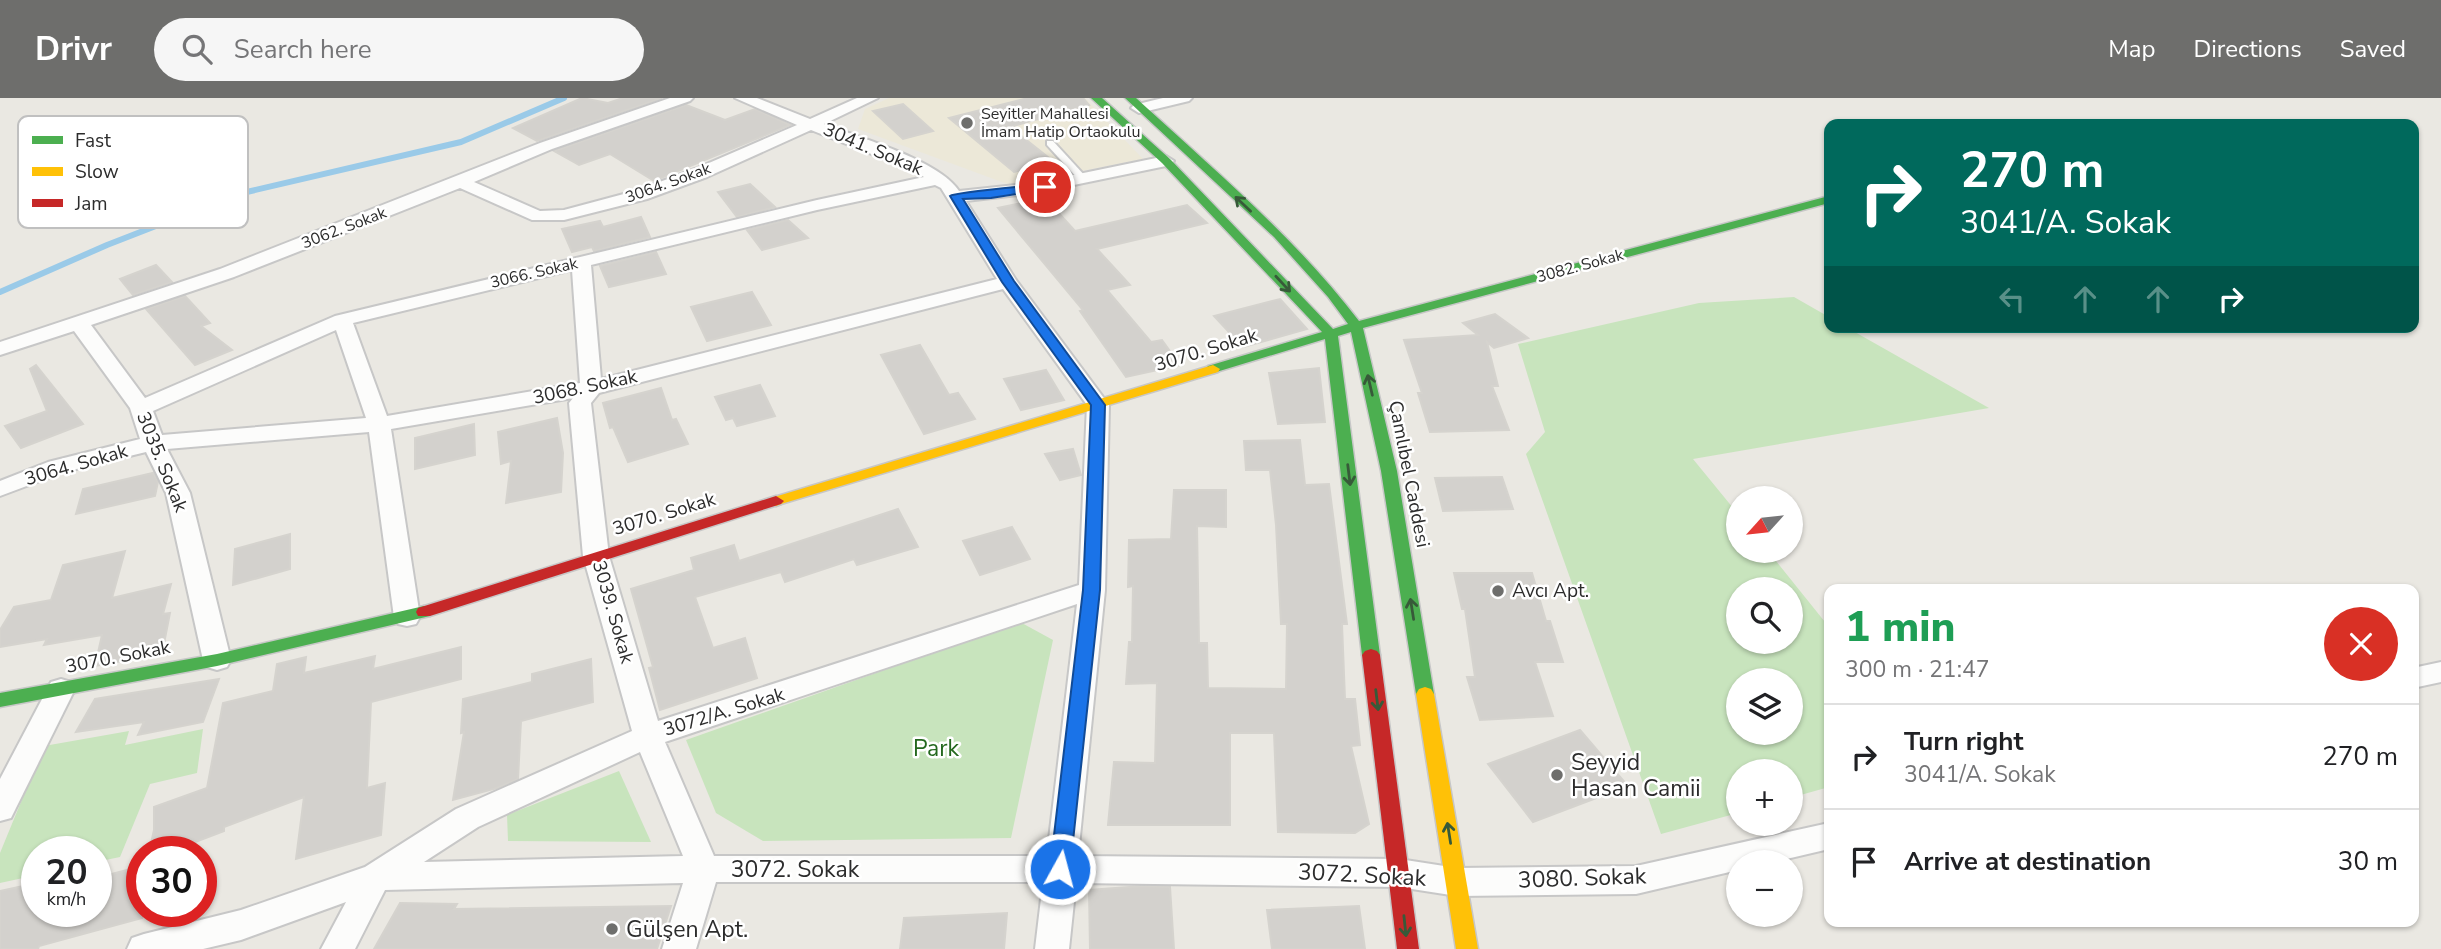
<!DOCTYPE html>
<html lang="en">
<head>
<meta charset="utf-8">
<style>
  :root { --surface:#fff; --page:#f6f6f6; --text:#202124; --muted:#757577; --line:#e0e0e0; --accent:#6e6e6c }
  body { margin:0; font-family:"Nunito Sans",sans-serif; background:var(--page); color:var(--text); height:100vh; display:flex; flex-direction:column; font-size:26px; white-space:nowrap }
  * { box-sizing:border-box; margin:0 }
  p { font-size:23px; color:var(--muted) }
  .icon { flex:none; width:38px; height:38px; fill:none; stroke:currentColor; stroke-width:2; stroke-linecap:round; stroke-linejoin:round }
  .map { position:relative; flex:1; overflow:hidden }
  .details { position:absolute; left:1824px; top:486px; width:595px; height:343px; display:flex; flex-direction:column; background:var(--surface); border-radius:14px; box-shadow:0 2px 5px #0004 }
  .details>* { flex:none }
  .banner { position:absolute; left:1824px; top:21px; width:595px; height:214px; border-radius:14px; box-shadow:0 2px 5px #0004; background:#00695c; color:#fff; overflow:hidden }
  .needle { width:46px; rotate:243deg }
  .buttons { position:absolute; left:1726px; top:388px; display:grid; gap:14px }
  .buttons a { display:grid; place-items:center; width:77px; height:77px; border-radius:50%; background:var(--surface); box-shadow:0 2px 5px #0004; font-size:35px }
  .speed { position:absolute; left:21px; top:738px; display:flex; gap:14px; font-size:35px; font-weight:700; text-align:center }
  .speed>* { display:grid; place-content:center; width:91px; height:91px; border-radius:50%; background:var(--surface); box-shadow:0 2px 5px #0004; line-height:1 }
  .speed small { font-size:18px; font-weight:400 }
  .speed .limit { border:10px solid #d22; background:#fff; color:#111 }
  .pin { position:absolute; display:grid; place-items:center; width:60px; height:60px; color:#fff; margin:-30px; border:4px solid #fff; border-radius:50%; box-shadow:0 2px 7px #0007 }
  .me { position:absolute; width:77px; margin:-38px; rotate:7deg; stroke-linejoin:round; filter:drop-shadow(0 0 5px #0008) }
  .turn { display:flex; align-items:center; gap:24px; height:147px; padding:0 21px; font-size:32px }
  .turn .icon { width:91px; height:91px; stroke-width:2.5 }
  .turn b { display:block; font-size:49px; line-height:60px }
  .lanes { display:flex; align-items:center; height:66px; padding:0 21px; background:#0003; justify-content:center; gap:35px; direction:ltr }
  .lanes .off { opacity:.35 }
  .round { display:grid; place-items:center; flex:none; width:74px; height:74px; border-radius:37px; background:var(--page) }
  .headline { display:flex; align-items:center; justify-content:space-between; height:119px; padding:0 21px }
  h1 { font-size:42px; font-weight:800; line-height:52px; color:#1e9e55 }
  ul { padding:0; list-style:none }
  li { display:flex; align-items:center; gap:21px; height:105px; padding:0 21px; border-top:2px solid var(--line) }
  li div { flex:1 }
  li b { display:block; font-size:26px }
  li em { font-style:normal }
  header { display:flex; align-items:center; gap:42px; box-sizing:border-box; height:98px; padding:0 35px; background:var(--accent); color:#fff }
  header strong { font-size:33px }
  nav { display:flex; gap:38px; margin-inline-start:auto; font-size:24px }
  .search { width:490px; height:63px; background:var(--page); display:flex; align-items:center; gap:18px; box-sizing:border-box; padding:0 24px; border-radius:38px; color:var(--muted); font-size:26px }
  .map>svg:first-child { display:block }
  .education { fill:#ece8d8 }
  .green { fill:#c8e4bd; fill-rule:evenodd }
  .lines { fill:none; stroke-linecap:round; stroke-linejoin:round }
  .stream { stroke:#9acae8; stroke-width:6 }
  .building { fill:#d3d1cd; stroke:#d5d3ce; stroke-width:2 }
  .lane-casing { stroke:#c7c7c7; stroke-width:4 }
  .street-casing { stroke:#c7c7c7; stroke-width:4 }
  .fast-casing { stroke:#c7c7c7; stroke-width:3 }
  .slow-casing { stroke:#c7c7c7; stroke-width:3 }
  .jam-casing { stroke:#c7c7c7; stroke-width:3 }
  .lane { fill:#fcfcfb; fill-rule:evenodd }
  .street { fill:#fcfcfb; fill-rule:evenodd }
  .fast { fill:#4caf50; fill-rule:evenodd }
  .slow { fill:#ffc107; fill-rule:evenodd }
  .jam { fill:#c62828; fill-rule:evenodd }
  .oneway { stroke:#375a39 }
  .route { fill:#1a73e8; stroke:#114b97; stroke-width:2 }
  .poi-dot { fill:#6e6e6c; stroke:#fff; stroke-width:2.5 }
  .labels { text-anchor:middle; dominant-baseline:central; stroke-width:5; stroke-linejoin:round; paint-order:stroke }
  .far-poi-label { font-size:16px; fill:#2c2c2c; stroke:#fff; text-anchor:start }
  .far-street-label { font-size:16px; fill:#2c2c2c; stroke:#fff }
  .street-label { font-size:19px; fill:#2c2c2c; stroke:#fff }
  .poi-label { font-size:19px; fill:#2c2c2c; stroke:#fff; text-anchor:start }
  .near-park-label { font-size:23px; fill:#24681e; stroke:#fff }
  .near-poi-label { font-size:23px; fill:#2c2c2c; stroke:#fff; text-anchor:start }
  .near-street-label { font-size:23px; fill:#2c2c2c; stroke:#fff }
  .key { fill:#fff; stroke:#c0c0c0; stroke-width:2 }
  .key-label { font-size:19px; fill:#2c2c2c }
</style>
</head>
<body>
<header>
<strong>Drivr</strong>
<div class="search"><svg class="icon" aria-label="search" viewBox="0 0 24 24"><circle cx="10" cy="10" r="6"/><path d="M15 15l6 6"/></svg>Search here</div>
<nav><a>Map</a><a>Directions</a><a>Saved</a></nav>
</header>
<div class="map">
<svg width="2441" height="851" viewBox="0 0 2441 851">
  <rect width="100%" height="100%" fill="#eae8e2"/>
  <!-- education -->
  <path class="education" d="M889,0H1085L1143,61L1010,87L858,31L865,11Z"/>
  <!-- green -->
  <g class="green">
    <path d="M1794,199L1829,219V229H1846L1989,310L1693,361L1738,416V453H1768L1829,529V689L1790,700V674H1738V715L1661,736L1526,356L1545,334L1518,246L1699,205ZM1738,492H1790V544H1738ZM1738,583H1790V635H1738Z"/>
    <path d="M1020,524L1053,542L1011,740L763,743L716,715L686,642Z"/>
    <path d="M203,631L197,675L150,686L120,759L96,764V754H37V777L0,785V755L44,648L129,633L125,647Z"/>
    <path d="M619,673L651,744L508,743L507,717Z"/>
  </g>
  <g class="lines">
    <!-- stream -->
    <path class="stream" d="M0,194L107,147L238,96L461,44L564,0"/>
  </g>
  <!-- building -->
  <g class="building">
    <path d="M582,0L608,5L623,0H662L537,43L513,30Z"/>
    <path d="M1028,0H1083L1089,7L1010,29L1053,63L1014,74L949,20Z"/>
    <path d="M903,6L933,33L903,41L873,13Z"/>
    <path d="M686,7L725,22L755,11L790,27L654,83L610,56L579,67L554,53Z"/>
    <path d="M750,86L775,109L737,119L718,94Z"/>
    <path d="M1045,100L1075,133L1187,107L1207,125L1097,151L1130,187L1107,192L1151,244L1162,242L1180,267L1126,279L1080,213L1083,212L998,110Z"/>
    <path d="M641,119L650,139L594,153L592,149L572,154L562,131L600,123L603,129Z"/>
    <path d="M788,122L808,140L762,152L747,132Z"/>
    <path d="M656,154L666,176L609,189L600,168Z"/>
    <path d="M156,167L172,184L133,197L120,181Z"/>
    <path d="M752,194L771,227L707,243L691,209Z"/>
    <path d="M185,198L210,225L201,228L232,252L195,267L146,211Z"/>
    <path d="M1280,201L1307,231L1243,249L1214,218Z"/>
    <path d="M1495,216L1528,240L1494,250L1487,244L1498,288H1492L1509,332L1430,334L1418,295H1422L1404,242L1478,237L1463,225Z"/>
    <path d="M920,247L949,297L958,295L975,321L924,336L881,257Z"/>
    <path d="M36,267L83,326L21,350L5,328L47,313L30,271Z"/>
    <path d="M1319,270L1325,324L1278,326L1269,275Z"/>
    <path d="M1046,272L1064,302L1021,312L1004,281Z"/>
    <path d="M760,287L775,318L737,328L733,320L726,322L715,299Z"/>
    <path d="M661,290L672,322L676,321L688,346L628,364L613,329L610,330L603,305Z"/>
    <path d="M557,320L563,355L561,394L506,405L511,363L501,366L498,334Z"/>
    <path d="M474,326L475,357L415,371V340Z"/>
    <path d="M1300,342L1305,387L1329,386L1347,526H1342L1345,601H1355L1360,647L1351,648L1369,726L1355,735L1278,734L1274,635H1230V727H1108L1114,664L1155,665L1157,585L1126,586L1129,544H1132L1133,488L1128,489L1129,442L1171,441L1174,392H1226V429L1197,428L1199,545H1207L1208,590L1286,591L1287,526H1281L1276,427L1270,372H1246L1244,343Z"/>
    <path d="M1073,351L1081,377L1060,382L1045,356Z"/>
    <path d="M153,375L158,384L155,398L76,416L83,391Z"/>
    <path d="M1502,379L1513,411L1443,413L1435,380Z"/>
    <path d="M898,411L918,449L857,467L854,461L785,484L781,474L695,499L713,550L745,540L757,580L660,612L649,570L653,569L631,491L694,472L691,460L734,447L739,463Z"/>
    <path d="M1012,429L1030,461L980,477L963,443Z"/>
    <path d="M290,436V471L233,487L235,451Z"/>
    <path d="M125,453L112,500L171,486L163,516L170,515L162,556L95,568L102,537L44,547L47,541L0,549V532L14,509L51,502L63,467Z"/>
    <path d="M1454,475H1532L1546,523H1550L1563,564H1535L1553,618L1480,622L1467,579H1475L1465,511H1462Z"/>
    <path d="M461,549V581L371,604L367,690L385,685L381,737L296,761L304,699L224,729V733L169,754H149L154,732V709L207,690L223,605L273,593L277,566L306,559L304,575L375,558L373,571Z"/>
    <path d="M591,561L593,604L521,623L518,681L497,690L453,702L464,634L461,635L463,601L532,584V576Z"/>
    <path d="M219,581L203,624L138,637L144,624L76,634L95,601Z"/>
    <path d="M1580,632L1628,688L1533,724L1488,666Z"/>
    <path d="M142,768V820L39,848L38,851H0V793L37,785V814H96V780Z"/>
    <path d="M1143,788L1170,789L1174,851H1090L1089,792Z"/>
    <path d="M400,805L457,806L454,811L671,808L657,851H374Z"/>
    <path d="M1359,808L1365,851H1272L1267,812Z"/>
    <path d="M1007,815L1004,851H900L904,820Z"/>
  </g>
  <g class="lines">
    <!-- lane casing -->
    <g class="lane-casing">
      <path id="lane" d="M1047,43H1053L1086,79V83H1080L1047,47Z"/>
    </g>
    <!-- street casing -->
    <g class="street-casing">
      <g id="street">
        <path d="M670,0H693L690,3L552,51L474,84L540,113L564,112L635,93L695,71L797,27L735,0H757L810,21L857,0H878L824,26C860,40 939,62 959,93L1035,85L1166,58L1174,63L1166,68L1035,95L966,103L1016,182L1109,307L1105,492L1078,758L1399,761L1457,770L1636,768L1829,725V751L1769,765H1738V772L1636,796L1457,798L1399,789L1076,785L1069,851H1035L1043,784H716L696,851H662L683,785L385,792L355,851H321L346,804L241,842L203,851H127L132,840L144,836L241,812L365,769L456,711L632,633L583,458L569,305L573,300L391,331L420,519L416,526L407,528L398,526L394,519L369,334L167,351L190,395L231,562L227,569L217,572L207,569L203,562L166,395L146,354L64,374L0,398V383L48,364L140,341L130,310L74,233L0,257V244L220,171L540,45ZM811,32L914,73L924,79L817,102L335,218L145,300L91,227L234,179L460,90L532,122H564L647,101L707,79ZM935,87L941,90L997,181L601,281L591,167L817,112ZM572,172L580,285L387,318L353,225ZM1003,191L1087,307L1079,487L658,623L609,458L591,305L599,295ZM336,232L366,320L162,337L153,313ZM1077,506L1047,758H714L665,644ZM640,654L683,758L424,764L478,729Z"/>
        <path d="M1163,0H1192L1189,3L1139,15L1131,10L1134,7Z"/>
        <path d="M2441,564V584L2413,590V570Z"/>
        <path d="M61,581L71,584L75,591L11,720L0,723V681L51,584Z"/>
      </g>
    </g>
    <!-- fast casing -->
    <g class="fast-casing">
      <g id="fast">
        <path d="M1091,0H1102L1170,61L1333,231L1348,226L1328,199L1274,139L1125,0H1136C1213,71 1295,139 1359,223L1829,98V105L1363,230L1397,373L1434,596L1431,601H1419L1416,596L1381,373L1351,234L1338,238L1380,557L1377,561H1365L1362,557L1325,241L1213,275L1206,271L1208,268L1322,234L1162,65Z"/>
        <path d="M424,508L430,510L432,514L430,518L217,568L0,609V595L217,556Z"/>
      </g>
    </g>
    <!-- slow casing -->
    <g class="slow-casing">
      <g id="slow">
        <path d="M1213,267L1220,271L1218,274L781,406L776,408L768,403L771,400Z"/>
        <path d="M1425,589L1431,591L1434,596L1478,851H1456L1416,596L1419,591Z"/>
      </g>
    </g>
    <!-- jam casing -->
    <g class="jam-casing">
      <g id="jam">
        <path d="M776,398L784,403L781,406L430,518H418L416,514L418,510Z"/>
        <path d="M1371,551L1377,553L1380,557L1419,851H1397L1362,557L1365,553Z"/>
      </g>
    </g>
    <!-- lane -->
    <use href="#lane" class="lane"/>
    <!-- street -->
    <use href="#street" class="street"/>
    <!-- fast -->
    <use href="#fast" class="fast"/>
    <!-- slow -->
    <use href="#slow" class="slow"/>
    <!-- jam -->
    <use href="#jam" class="jam"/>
  </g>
  <!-- one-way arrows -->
  <defs><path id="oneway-shaft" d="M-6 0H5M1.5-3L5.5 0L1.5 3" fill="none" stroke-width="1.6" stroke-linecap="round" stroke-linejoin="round" transform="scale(1.75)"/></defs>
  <g class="oneway">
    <use href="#oneway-shaft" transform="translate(1243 106) rotate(-137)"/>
    <use href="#oneway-shaft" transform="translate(1283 186) rotate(47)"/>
    <use href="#oneway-shaft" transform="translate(1370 287) rotate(-103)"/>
    <use href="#oneway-shaft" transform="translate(1349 377) rotate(83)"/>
    <use href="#oneway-shaft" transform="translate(1412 511) rotate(-99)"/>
    <use href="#oneway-shaft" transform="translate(1377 602) rotate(83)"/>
    <use href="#oneway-shaft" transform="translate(1449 735) rotate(-99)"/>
    <use href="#oneway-shaft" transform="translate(1405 828) rotate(84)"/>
  </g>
  <!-- route -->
  <path class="route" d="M1045,86L1050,89L1049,91L991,100L963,101L1014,183L1105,307L1100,492L1070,771L1067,777L1060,780L1053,777L1050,771L1083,492L1091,307L1002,184L950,98C955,94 1030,88 1045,86Z"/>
  <!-- markers -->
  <g class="poi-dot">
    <circle cx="967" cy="25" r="7"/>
    <circle cx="1498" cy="493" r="7"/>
    <circle cx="1557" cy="677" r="7"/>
    <circle cx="612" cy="831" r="7"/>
  </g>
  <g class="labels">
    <!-- far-poi labels -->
    <g class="far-poi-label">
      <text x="981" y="16">Seyitler Mahallesi<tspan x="981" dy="18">İmam Hatip Ortaokulu</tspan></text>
    </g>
    <!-- far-street labels -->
    <g class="far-street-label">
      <text transform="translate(668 85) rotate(-20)">3064. Sokak</text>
      <text transform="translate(344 130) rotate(-21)">3062. Sokak</text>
      <text transform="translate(1580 168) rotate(-15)">3082. Sokak</text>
      <text transform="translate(534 175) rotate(-13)">3066. Sokak</text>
    </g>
    <!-- street labels -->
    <g class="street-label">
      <text transform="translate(873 51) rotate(23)">3041. Sokak</text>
      <text transform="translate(1206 252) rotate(-17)">3070. Sokak</text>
      <text transform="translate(585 289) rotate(-12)">3068. Sokak</text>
      <text transform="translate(162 364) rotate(68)">3035. Sokak</text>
      <text transform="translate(76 367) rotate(-16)">3064. Sokak</text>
      <text transform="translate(1409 376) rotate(79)">Çamlıbel Caddesi</text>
      <text transform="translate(664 416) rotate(-17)">3070. Sokak</text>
      <text transform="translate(613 514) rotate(74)">3039. Sokak</text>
      <text transform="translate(118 559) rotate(-11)">3070. Sokak</text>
      <text transform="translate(724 614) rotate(-17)">3072/A. Sokak</text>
    </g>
    <!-- poi labels -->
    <g class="poi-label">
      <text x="1512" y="493">Avcı Apt.</text>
    </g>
    <!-- near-park labels -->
    <g class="near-park-label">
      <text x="936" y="650">Park</text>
    </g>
    <!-- near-poi labels -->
    <g class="near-poi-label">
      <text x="1571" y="664">Seyyid<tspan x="1571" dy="26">Hasan Camii</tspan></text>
      <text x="626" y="831">Gülşen Apt.</text>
    </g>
    <!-- near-street labels -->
    <g class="near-street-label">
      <text x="795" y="771">3072. Sokak</text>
      <text transform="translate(1362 777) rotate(3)">3072. Sokak</text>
      <text transform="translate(1582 780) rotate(-2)">3080. Sokak</text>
    </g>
  </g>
  <!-- legend -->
  <rect x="18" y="18" width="230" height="112" rx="10" class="key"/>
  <rect x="32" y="38" width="31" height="8" fill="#4caf50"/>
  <rect x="32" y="69" width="31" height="9" fill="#ffc107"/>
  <rect x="32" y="101" width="31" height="8" fill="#c62828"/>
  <g class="key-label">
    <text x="75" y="49">Fast</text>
    <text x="75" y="80">Slow</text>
    <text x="75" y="112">Jam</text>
  </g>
</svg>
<div class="buttons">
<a><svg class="needle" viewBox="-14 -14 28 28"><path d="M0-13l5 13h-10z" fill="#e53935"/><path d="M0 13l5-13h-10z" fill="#757577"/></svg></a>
<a><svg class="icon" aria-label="search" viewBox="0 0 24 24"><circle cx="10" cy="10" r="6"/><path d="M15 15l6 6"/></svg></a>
<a><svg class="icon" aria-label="layers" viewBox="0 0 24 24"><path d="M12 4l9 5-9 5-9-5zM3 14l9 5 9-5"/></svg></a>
<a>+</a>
<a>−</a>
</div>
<div class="speed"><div>20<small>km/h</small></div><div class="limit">30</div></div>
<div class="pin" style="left:1045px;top:89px;background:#d93025"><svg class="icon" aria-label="arrive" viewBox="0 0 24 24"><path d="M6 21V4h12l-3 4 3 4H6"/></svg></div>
<svg class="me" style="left:1060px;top:771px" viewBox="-20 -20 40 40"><circle r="17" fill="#1a73e8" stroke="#fff" stroke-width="3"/><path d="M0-11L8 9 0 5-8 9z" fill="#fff"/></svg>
<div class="banner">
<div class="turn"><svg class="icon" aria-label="right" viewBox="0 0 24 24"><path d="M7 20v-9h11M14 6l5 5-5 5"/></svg><div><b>270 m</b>3041/A. Sokak</div></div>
<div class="lanes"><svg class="icon off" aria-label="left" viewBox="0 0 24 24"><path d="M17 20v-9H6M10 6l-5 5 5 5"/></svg><svg class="icon off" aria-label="ahead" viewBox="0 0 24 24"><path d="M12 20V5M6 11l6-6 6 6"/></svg><svg class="icon off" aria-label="ahead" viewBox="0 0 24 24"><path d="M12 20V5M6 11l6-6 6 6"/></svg><svg class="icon" aria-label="right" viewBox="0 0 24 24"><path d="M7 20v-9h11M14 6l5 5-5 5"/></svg></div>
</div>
<section class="details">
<div class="headline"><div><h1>1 min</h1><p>300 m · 21:47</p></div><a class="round" style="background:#d93025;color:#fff"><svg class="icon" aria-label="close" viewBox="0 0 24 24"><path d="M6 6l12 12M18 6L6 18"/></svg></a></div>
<ul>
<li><svg class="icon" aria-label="right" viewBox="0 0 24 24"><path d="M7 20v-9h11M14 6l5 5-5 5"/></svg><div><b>Turn right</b><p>3041/A. Sokak</p></div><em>270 m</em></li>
<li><svg class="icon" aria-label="arrive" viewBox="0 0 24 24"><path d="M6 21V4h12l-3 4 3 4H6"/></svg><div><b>Arrive at destination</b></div><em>30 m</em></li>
</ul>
</section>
</div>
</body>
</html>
